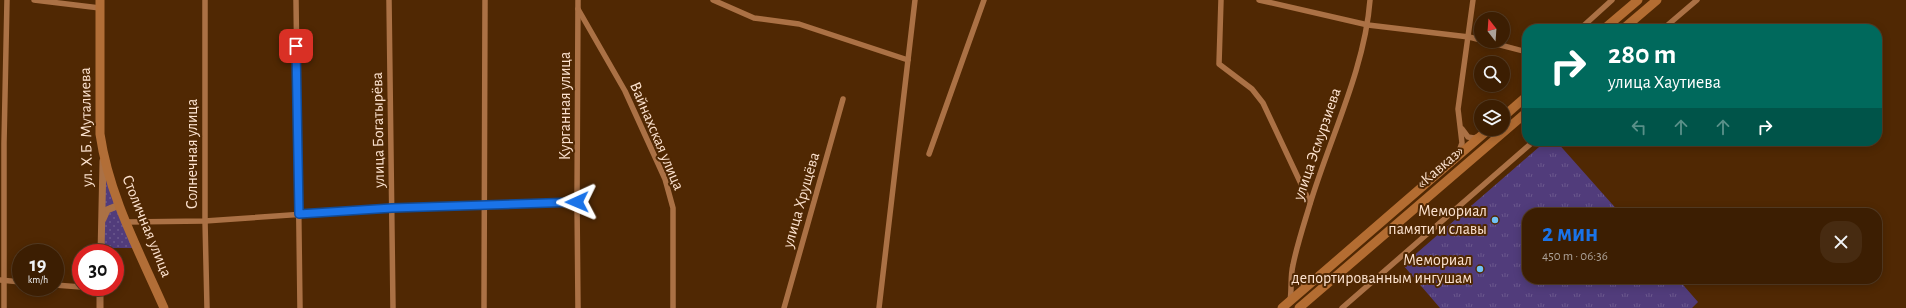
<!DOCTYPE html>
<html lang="ru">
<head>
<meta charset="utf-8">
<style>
  :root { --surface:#3c1e02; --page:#472b11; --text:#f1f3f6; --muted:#aca299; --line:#553c24; --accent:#1a73e8 }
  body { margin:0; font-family:"Alegreya Sans",sans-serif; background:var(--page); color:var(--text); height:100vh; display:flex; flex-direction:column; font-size:15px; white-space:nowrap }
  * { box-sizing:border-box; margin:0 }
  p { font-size:13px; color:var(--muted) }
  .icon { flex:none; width:22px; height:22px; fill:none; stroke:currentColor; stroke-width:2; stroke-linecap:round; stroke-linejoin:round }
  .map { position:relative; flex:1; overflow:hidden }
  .panel { position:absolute; left:1522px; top:208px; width:360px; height:76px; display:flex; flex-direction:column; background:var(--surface); border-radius:16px; box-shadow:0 2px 10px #0003,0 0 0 1px var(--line) }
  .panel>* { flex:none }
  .top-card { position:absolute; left:1522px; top:24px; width:360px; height:122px; border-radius:16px; box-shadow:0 2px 10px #0003,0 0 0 1px var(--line); background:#00695c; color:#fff; overflow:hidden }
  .needle { width:26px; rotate:343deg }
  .buttons { position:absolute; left:1474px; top:12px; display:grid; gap:8px }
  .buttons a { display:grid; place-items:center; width:36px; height:36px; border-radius:50%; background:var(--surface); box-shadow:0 2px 10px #0003,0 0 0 1px var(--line); font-size:20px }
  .speed { position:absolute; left:12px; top:244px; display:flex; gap:8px; font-size:20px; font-weight:700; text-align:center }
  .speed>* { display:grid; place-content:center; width:52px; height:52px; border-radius:50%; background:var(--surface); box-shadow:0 2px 10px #0003,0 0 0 1px var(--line); line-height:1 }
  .speed small { font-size:10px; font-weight:400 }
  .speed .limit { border:6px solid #d22; background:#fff; color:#111 }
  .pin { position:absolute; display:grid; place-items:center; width:34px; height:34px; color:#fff; margin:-17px; border-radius:8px; box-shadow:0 2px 6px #0006 }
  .me { position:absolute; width:44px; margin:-22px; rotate:269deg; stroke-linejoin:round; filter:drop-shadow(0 0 3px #0008) }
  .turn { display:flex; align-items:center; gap:14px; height:84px; padding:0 20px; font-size:18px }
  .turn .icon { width:52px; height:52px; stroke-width:2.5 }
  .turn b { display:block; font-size:28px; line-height:34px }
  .lanes { display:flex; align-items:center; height:38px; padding:0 20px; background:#0003; justify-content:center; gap:20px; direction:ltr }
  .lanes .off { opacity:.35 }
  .round { display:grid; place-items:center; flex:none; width:42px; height:42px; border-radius:16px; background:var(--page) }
  .headline { display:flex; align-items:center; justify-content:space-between; height:68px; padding:0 20px }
  h1 { font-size:24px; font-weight:600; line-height:30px; color:var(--accent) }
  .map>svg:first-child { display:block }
  .grass { fill:url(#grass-dots) }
  .park { fill:url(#park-tufts) }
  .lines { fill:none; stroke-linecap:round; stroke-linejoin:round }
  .minor { stroke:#ab7145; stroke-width:5.5 }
  .tertiary { stroke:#ab7145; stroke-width:7 }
  .primary { stroke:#b26e37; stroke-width:9 }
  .trunk { stroke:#b46d32; stroke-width:9 }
  .route-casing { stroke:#114b97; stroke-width:10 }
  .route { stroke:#1a73e8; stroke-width:7 }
  .poi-dot { fill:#70c2f4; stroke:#502803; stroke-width:1.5 }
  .labels { text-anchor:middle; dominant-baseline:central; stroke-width:4; stroke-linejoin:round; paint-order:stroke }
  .street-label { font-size:16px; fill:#fde3d0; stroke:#502803 }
  .poi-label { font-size:16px; fill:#fde3d0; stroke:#502803; text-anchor:end }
</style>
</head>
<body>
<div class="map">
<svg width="1906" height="308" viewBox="0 0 1906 308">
  <defs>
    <pattern id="grass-dots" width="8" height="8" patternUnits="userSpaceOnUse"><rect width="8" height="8" fill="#513c7b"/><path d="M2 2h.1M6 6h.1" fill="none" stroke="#6b588d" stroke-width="1.8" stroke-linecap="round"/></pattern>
    <pattern id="park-tufts" width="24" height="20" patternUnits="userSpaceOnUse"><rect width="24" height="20" fill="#513c7b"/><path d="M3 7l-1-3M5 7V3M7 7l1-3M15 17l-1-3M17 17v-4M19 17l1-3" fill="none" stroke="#6b588d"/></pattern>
  </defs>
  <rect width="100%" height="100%" fill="#502803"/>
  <!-- grass -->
  <path class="grass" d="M103,155L138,248H101Z"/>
  <!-- park -->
  <path class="park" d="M1546,141H1556L1620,213H1527V279H1678L1698,302L1692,308H1440L1403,265Z"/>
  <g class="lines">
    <!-- minor -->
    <g class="minor">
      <path d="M34,0L100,8"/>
      <path d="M205,0V221L207,308"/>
      <path d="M296,0L300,308"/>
      <path d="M389,0L393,308"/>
      <path d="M578,0L577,202L578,308"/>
      <path d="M713,0L754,18L799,24L908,60"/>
      <path d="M1221,0L1219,64L1252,89L1263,103L1310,203"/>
      <path d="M1259,0L1368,25L1469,37L1481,40"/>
      <path d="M578,9L625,91L665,179L673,208V308"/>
      <path d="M1580,29L1612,0"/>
      <path d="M1663,29L1697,0"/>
      <path d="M1485,41L1527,52"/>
      <path d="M1462,129L1468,137L1474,138L1479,136"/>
      <path d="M929,154L984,0"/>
      <path d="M1458,154L1462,143L1458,109L1473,0"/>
      <path d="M127,222L205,221L392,208L577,202"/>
      <path d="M1292,279L1299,284L1307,286"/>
      <path d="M0,280L21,282"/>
      <path d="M55,285L81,287"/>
      <path d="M81,287L100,289"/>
      <path d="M1290,301C1292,289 1290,277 1293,265C1297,245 1304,224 1310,204C1330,138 1365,68 1370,0"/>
      <path d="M4,308V143L7,0"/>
      <path d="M484,308L485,0"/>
      <path d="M784,308L843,99"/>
      <path d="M879,308L915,0"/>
      <path d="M1342,308L1534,141"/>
    </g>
    <!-- tertiary -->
    <g class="tertiary">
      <path d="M103,219L107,210L119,205"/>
      <path d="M101,253L103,161"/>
      <path d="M100,287V308"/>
    </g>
    <!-- primary -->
    <path class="primary" d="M100,0V134C109,196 139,251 164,308"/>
    <!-- trunk -->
    <g class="trunk">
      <path d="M1604,29L1638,0"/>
      <path d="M1623,29L1657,0"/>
      <path d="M1503,117L1527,96"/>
      <path d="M1282,308L1489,129"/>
      <path d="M1299,308L1527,112"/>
    </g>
  </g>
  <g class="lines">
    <!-- route casing -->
    <g class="route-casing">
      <path id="route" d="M296,46L299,214L392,208L577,202"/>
    </g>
    <!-- route -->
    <use href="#route" class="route"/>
  </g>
  <!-- markers -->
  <g class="poi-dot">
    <circle cx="1495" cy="220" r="4"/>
    <circle cx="1480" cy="269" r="4"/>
  </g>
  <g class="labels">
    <!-- street labels -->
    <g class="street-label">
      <text transform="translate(565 106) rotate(-90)">Курганная улица</text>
      <text transform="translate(86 127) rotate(-91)">ул. Х.Б. Муталиева</text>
      <text transform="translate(378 130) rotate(-91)">улица Богатырёва</text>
      <text transform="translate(657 136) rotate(67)">Вайнахская улица</text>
      <text transform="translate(1317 144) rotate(-71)">улица Эсмурзиева</text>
      <text transform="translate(192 154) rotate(-90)">Солнечная улица</text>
      <text transform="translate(1440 167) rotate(-41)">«Кавказ»</text>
      <text transform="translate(801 200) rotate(-74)">улица Хрущёва</text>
      <text transform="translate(147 226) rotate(68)">Столичная улица</text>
    </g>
    <!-- poi labels -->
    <g class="poi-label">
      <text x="1487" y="211">Мемориал<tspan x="1487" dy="18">памяти и славы</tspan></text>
      <text x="1472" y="260">Мемориал<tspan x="1472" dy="18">депортированным ингушам</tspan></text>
    </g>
  </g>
</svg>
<div class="buttons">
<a><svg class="needle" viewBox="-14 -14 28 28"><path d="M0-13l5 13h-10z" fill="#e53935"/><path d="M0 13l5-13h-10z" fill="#aca299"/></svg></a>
<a><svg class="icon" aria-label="search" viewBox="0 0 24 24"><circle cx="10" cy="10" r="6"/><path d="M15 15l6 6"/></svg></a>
<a><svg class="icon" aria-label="layers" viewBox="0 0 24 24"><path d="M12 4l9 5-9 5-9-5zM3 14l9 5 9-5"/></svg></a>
</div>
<div class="speed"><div>19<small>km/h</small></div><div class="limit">30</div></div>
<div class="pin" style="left:296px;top:46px;background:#d93025"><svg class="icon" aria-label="arrive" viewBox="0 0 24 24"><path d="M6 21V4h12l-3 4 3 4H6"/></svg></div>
<svg class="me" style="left:577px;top:202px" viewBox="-20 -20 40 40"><path d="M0-17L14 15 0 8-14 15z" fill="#1a73e8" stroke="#fff" stroke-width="4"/></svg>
<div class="top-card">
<div class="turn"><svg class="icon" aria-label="right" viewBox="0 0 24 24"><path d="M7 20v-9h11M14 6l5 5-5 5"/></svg><div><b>280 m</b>улица Хаутиева</div></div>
<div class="lanes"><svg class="icon off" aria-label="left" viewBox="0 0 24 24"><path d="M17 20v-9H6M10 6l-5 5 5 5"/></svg><svg class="icon off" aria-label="ahead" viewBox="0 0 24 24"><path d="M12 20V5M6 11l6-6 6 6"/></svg><svg class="icon off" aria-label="ahead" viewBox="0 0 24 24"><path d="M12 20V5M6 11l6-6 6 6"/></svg><svg class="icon" aria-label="right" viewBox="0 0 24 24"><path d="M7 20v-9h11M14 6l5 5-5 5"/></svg></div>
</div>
<section class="panel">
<div class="headline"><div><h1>2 мин</h1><p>450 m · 06:36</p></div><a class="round"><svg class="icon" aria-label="close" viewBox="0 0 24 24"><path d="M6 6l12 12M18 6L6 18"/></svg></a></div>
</section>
</div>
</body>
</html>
